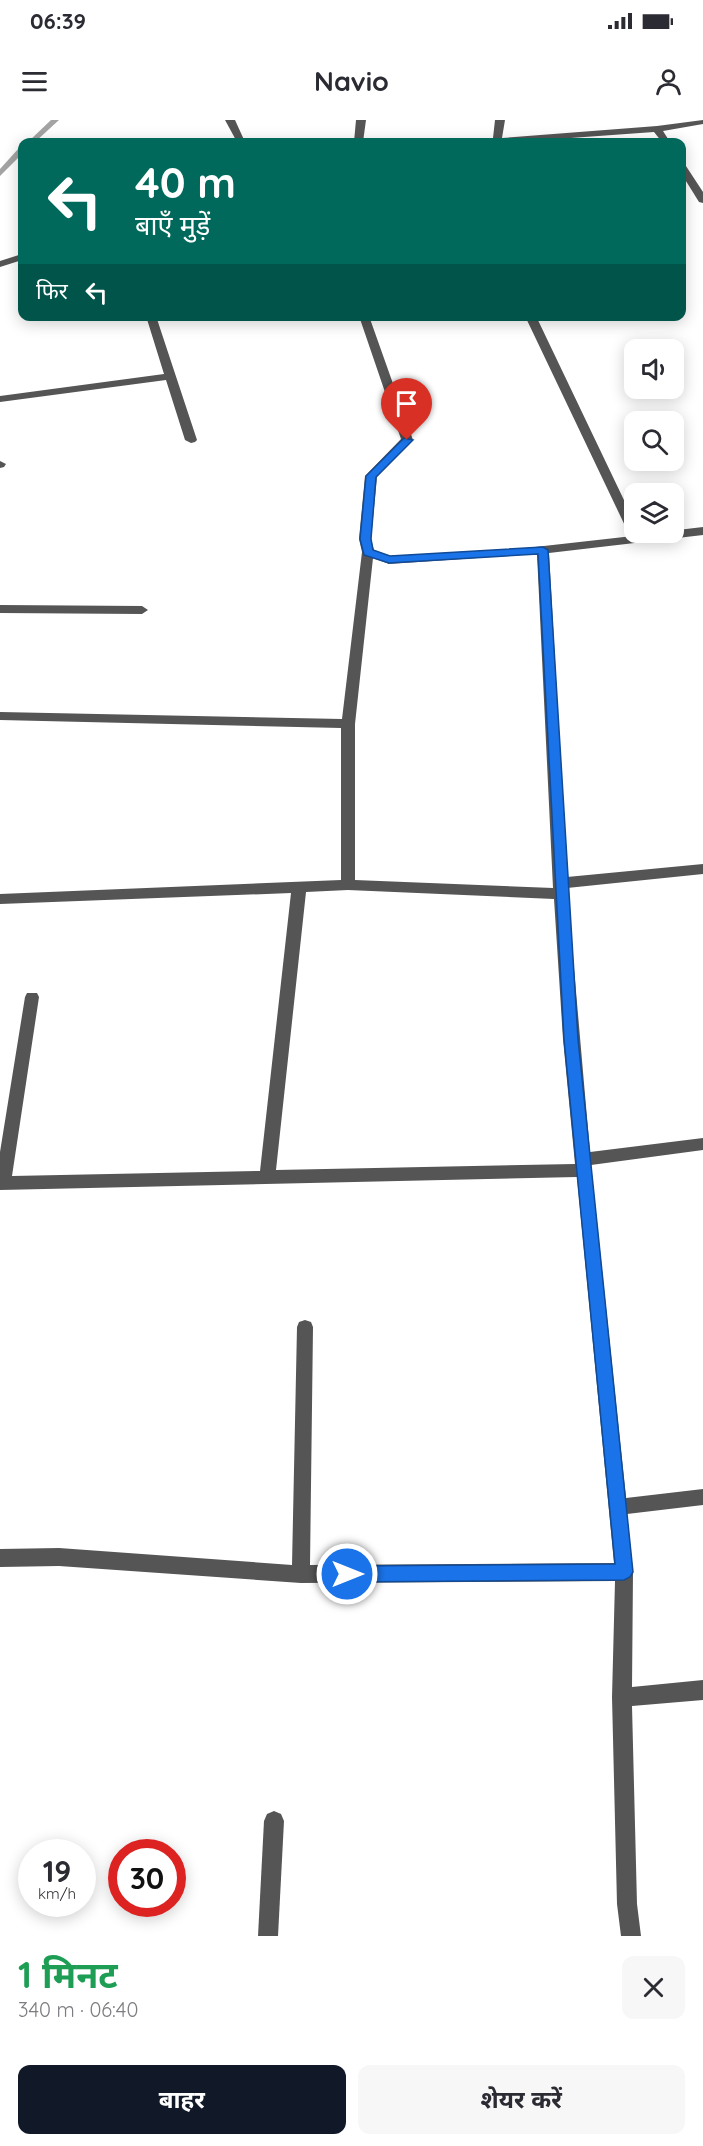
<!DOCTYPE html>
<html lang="hi">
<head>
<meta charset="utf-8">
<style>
  :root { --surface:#fff; --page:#f7f7f7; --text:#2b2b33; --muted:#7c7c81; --accent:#111827 }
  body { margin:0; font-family:Quicksand,"Noto Sans Devanagari",sans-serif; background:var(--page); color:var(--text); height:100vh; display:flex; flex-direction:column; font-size:22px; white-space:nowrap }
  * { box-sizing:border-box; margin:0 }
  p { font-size:20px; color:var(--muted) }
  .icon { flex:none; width:33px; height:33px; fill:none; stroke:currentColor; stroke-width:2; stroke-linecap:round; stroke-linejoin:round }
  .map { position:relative; height:1816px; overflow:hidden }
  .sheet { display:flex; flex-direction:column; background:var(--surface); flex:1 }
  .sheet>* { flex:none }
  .top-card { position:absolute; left:18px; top:18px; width:668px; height:183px; border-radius:12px; box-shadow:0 3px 15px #0003; background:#00695c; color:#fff; overflow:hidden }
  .fabs { position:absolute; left:624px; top:219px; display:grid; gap:12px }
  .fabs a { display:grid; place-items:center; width:60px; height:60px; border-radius:12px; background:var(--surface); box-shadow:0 3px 15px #0003; font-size:30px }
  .speed { position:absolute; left:18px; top:1719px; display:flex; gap:12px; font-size:30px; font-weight:700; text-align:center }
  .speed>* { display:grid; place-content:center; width:78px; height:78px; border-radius:50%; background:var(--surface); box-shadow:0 3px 15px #0003; line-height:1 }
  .speed small { font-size:15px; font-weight:400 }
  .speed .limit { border:9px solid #d22; background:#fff; color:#111 }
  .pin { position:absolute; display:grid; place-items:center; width:51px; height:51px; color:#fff; margin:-62px -26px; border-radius:50% 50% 50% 0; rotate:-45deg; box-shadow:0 0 6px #0007 }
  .pin .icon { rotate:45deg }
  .me { position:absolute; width:66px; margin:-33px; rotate:90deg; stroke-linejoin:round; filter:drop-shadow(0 0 4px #0008) }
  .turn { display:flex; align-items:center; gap:21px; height:126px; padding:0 18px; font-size:27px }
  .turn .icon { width:78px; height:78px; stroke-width:2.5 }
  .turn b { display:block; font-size:42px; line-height:51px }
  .then { display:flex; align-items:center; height:57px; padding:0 18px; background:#0003; gap:12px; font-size:22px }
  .round { display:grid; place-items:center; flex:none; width:63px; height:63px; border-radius:12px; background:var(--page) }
  .summary { display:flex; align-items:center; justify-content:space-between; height:102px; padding:0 18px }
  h1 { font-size:36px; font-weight:700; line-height:45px; color:#1e9e55 }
  .primary-button { display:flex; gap:12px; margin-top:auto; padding:12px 18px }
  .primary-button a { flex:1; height:69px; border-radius:12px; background:var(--accent); color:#fff; font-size:24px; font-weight:700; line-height:69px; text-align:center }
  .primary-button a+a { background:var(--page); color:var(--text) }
  .status { display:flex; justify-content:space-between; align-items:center; height:42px; padding:0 30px; background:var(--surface); direction:ltr }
  .status svg { height:16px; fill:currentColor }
  header { display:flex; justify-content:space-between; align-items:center; height:78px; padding:0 18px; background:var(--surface); font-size:27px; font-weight:700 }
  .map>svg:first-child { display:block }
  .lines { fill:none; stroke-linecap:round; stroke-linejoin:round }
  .stream { fill:#a3a3a3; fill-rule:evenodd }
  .minor { fill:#555; fill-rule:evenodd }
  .route { fill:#1a73e8; stroke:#114b97; stroke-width:1.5 }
</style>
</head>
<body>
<div class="status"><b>06:39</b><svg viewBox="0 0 49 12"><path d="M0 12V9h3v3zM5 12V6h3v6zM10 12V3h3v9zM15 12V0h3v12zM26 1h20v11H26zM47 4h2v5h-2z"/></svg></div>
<header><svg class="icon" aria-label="menu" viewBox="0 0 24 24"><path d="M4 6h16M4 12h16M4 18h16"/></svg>Navio<svg class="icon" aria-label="person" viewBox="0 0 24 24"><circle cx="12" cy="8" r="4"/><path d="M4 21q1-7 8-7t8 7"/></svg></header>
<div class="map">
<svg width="703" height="1816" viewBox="0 0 703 1816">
  <rect width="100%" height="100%" fill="#fff"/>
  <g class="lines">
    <!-- stream -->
    <g class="stream">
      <path d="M51,0H59L35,22H28Z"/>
      <path d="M19,28H22V34L0,56V49Z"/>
    </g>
    <!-- minor -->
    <g class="minor">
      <path d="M225,0H235L245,22H237Z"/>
      <path d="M356,0H366L363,22H354Z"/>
      <path d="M495,0H505L502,18L657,6L703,0V4L663,11L670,22H662L654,12L515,22H464L468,19L493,18Z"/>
      <path d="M681,42L684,43L703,72V83L699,82L681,53Z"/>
      <path d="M22,134V140L0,147V141Z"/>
      <path d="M146,196H156L197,320L195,322L191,323L185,320L166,260L0,282V276L164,254Z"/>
      <path d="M359,196H369L413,320L377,357L371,419L374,430L390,436L526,428L633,416L628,412L525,196H536L634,401V412H640L636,415L703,407V415L549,433L567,757L703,744V754L567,768L590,1032L703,1018V1030L591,1045L626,1378L703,1369V1385L627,1394L633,1452L632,1567L703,1560V1580L632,1586L637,1784L641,1816H621L617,1784L612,1577L615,1461L301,1463L59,1446L0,1447V1429L59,1428L292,1445L297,1207L299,1202L305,1200L311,1202L313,1207L310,1445L614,1443L577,1057L0,1070V1032L25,877L27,873H37L39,877L12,1056L260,1051L291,773L0,784V774L341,760V608L0,600V592L342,599L362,432L359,419L365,356L401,319ZM537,434L553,768L355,760V604L373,438L389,444ZM348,770L554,779L563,919L575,1044L276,1050L306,772Z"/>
      <path d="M0,341L6,344L4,347L0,348Z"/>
      <path d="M0,485L142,486L148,490L142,494L0,493Z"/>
      <path d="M274,1691L281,1694L284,1701L278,1816H258L264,1701L267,1694Z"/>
    </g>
  </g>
  <!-- route -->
  <path class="route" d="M404,318L413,320L376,357L371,419L373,430L390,436L543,427L548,430L578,919L633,1452L630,1457L624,1460L347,1462L341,1460L339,1454L341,1448L347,1446L615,1444L564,919L538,434L389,443L364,435L360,419L366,356Z"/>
</svg>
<div class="fabs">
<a><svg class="icon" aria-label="sound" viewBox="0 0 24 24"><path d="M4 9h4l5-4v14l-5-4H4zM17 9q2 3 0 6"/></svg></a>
<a><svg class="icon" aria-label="search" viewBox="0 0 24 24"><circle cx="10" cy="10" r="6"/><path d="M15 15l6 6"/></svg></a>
<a><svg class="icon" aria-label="layers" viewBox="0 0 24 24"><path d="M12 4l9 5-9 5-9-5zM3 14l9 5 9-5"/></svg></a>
</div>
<div class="speed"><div>19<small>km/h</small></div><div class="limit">30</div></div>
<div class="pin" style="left:407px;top:320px;background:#d93025"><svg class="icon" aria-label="arrive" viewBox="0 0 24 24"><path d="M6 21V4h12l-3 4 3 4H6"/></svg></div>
<svg class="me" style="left:347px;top:1454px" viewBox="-20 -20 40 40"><circle r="17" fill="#1a73e8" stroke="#fff" stroke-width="3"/><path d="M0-11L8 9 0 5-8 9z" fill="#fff"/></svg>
<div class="top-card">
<div class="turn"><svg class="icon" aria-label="left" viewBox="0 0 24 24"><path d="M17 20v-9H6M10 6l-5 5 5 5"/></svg><div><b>40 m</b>बाएँ मुड़ें</div></div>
<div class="then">फिर<svg class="icon" aria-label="left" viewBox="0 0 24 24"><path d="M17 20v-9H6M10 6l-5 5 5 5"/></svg></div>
</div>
</div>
<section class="sheet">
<div class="summary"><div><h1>1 मिनट</h1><p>340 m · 06:40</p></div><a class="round"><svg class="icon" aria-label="close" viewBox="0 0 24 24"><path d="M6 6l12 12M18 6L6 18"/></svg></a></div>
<div class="primary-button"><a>बाहर</a><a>शेयर करें</a></div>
</section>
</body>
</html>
